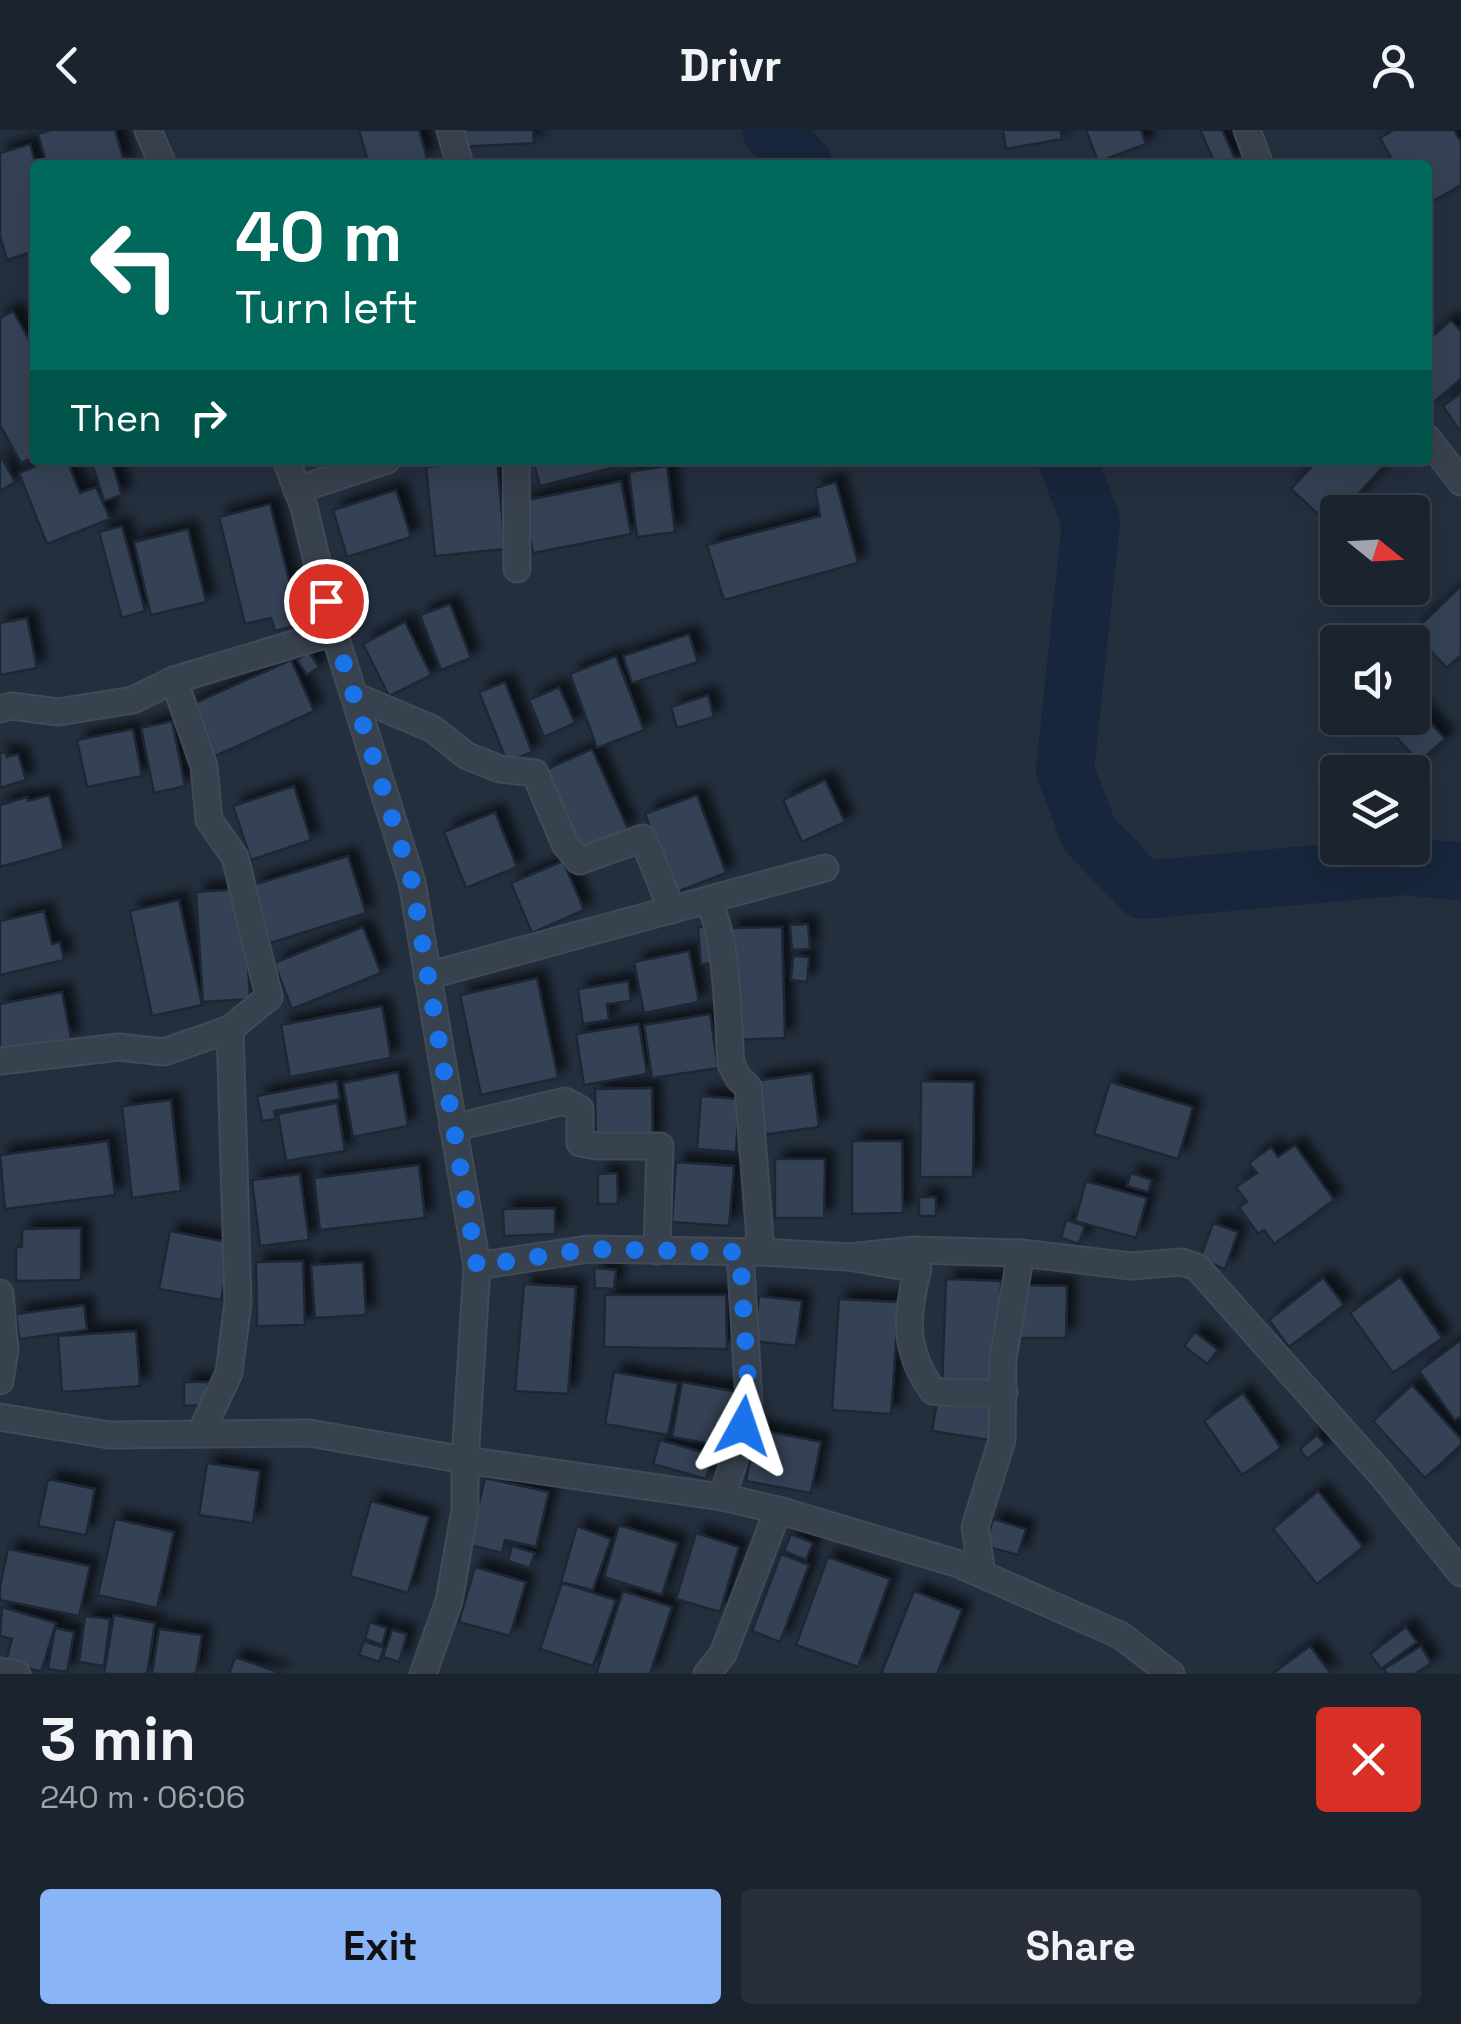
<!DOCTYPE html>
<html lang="en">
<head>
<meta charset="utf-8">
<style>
  :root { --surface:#1b232e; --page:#282f3a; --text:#f1f3f6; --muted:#a0a4aa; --line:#39404a; --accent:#8ab4f8 }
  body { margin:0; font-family:"Space Grotesk",sans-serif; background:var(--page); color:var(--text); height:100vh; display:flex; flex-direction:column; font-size:38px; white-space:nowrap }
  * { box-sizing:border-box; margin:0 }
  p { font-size:32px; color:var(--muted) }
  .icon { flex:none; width:55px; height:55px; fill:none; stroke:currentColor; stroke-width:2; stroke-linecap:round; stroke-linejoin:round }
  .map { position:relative; height:1544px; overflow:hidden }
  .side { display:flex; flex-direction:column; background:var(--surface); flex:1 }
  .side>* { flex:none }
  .banner { position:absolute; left:30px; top:30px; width:1402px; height:305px; border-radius:10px; box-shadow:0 10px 40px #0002,0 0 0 2px var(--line); background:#00695c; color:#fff; overflow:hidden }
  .needle { width:65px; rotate:108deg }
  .buttons { position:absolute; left:1320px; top:365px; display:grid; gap:20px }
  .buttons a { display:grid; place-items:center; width:110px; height:110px; border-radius:10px; background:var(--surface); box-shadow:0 10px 40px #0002,0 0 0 2px var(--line); font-size:50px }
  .pin { position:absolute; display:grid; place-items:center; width:85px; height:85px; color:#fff; margin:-42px; border:5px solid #fff; border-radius:50%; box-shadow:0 2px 10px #0007 }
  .me { position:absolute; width:110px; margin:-55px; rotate:5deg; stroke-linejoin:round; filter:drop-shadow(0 0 8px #0008) }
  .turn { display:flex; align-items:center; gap:35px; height:210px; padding:0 40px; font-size:45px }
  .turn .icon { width:130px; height:130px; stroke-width:2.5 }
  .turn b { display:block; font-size:70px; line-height:85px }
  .then { display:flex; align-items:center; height:95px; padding:0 40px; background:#0003; gap:20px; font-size:38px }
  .round { display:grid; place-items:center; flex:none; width:105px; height:105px; border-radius:10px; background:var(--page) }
  .headline { display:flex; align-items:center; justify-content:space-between; height:170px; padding:0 40px }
  h1 { font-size:60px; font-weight:700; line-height:75px }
  .cta { display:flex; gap:20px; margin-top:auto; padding:20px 40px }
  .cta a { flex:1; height:115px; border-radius:10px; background:var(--accent); color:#111; font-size:40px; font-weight:700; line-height:115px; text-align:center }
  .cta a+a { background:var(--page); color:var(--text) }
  header { display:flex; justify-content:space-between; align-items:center; height:130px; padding:0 40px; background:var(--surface); font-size:45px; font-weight:700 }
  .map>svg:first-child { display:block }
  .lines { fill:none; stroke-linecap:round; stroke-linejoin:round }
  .river { stroke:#17263c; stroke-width:58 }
  .building { fill:#364354; stroke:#1f2835; stroke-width:2.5; filter:url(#shadow) }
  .minor-casing { stroke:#414a57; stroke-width:29 }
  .minor { stroke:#38414e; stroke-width:25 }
  .route { stroke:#1a73e8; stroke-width:18; stroke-dasharray:0 32.4 }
</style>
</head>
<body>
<header><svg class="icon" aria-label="back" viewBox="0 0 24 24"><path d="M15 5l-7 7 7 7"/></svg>Drivr<svg class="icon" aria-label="person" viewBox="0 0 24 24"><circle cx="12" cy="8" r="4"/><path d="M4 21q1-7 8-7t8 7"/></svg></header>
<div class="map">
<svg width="1461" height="1544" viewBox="0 0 1461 1544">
  <defs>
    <filter id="shadow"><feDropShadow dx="9" dy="-9" stdDeviation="5" flood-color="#0009"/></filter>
  </defs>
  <rect width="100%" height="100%" fill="#242f3e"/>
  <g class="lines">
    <!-- river -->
    <g class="river">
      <path d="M771,0L804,35"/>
      <path d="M1067,330L1091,392L1065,640L1089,704L1143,760L1406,736L1461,742"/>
    </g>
  </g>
  <!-- building -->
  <g class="building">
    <path d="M51,0H115L125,35H47L38,4Z"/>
    <path d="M359,0H419L427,28L403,35H369Z"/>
    <path d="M458,0H533L534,13L458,17Z"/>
    <path d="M1003,0H1060L1062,9L1006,19Z"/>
    <path d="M1086,0H1141L1146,14L1098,32Z"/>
    <path d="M1200,0H1222L1238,35H1216Z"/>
    <path d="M1394,0H1454L1461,12V55L1428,74V35H1395L1380,8Z"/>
    <path d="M30,14L36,35L35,121L7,130L0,106V23Z"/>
    <path d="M13,181L35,220V326L21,333L0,295V188Z"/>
    <path d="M1451,190L1459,199L1461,197V249L1428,277V210Z"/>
    <path d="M1461,263V298L1459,300L1443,276Z"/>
    <path d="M0,325L15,352L0,361Z"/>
    <path d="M51,330H67L80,363L96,357L110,389L47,414L19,343Z"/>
    <path d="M91,330H111L122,365L104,371Z"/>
    <path d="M474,330H497L505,419L435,426L426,337L474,333Z"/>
    <path d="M533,330H617L619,336L540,356Z"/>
    <path d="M1318,330H1389L1342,382H1338V387L1330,395L1291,359Z"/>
    <path d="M667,336L675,402L637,407L629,342Z"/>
    <path d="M621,351L631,404L533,423L523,371Z"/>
    <path d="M836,352L858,433L724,470L707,415L820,386L815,358Z"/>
    <path d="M396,360L411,407L347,427L333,380Z"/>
    <path d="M270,374L300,494L275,501L271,488L245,494L219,387Z"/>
    <path d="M122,396L145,481L122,488L99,402Z"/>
    <path d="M188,399L206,472L151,485L134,412Z"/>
    <path d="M1461,456V525L1447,538L1413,502Z"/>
    <path d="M450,474L471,528L441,540L420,485Z"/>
    <path d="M27,488L37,538L0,545V493Z"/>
    <path d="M405,492L431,545L389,566L363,514Z"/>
    <path d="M689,504L698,532L632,553L623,526Z"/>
    <path d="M309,522L319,537L307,545L297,530Z"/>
    <path d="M616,526L644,600L597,618L570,544Z"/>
    <path d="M291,530L314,581L211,628L188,576Z"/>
    <path d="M505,552L532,622L507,632L479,562Z"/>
    <path d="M559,557L575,593L544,607L529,570Z"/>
    <path d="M708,565L714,587L677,598L671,577Z"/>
    <path d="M1412,572L1445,609L1419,632L1379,588H1412Z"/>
    <path d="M172,591L185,656L154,663L141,598Z"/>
    <path d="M133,599L142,646L87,657L77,610Z"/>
    <path d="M592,619L628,699L580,720L545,640Z"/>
    <path d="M5,622L7,627L18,624L26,650L0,658V623Z"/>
    <path d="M825,650L845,692L802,712L783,670Z"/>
    <path d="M294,656L311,710L251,730L233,676Z"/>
    <path d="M49,665L64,719L0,737V675L27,667L28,671Z"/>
    <path d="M697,665L726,743L674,763L645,684Z"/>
    <path d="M495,682L517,737L466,758L444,702Z"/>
    <path d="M348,726L366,783L270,813L253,755Z"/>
    <path d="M563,731L584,780L532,803L511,753Z"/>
    <path d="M243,759L250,869L203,872L196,762Z"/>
    <path d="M179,770L202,875L152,886L130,781Z"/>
    <path d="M44,781L52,814L60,812L64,830L0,845V791Z"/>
    <path d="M808,794L810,819L792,820L790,795Z"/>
    <path d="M715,796L717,833L701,834L698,797Z"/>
    <path d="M363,797L381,843L292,879L274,833Z"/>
    <path d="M782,797L785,908L731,910L729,798Z"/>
    <path d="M689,821L699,872L644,883L634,832Z"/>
    <path d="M793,826L809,827L807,852L791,850Z"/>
    <path d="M537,848L558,948L481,965L460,865Z"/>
    <path d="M628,851L631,871L607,874L609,890L583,894L578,859Z"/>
    <path d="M62,862L71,909L0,923V874Z"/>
    <path d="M382,876L391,928L290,947L281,895Z"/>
    <path d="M710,884L718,938L652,948L644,895Z"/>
    <path d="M639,894L647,944L584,955L576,904Z"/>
    <path d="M398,942L408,996L353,1007L343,953Z"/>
    <path d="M812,943L819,997L761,1005L754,951Z"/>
    <path d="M337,951L340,969L274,981L276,989L262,991L257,966Z"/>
    <path d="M921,951L974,952L973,1047H920Z"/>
    <path d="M1110,952L1193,977L1178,1029L1094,1004Z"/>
    <path d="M652,958L653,1012L596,1014L595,959Z"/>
    <path d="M701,966L739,969L736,1022L697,1019Z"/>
    <path d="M171,970L181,1061L132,1068L122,976Z"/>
    <path d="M337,973L345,1021L286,1031L278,984Z"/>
    <path d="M108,1011L115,1065L5,1079L0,1025Z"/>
    <path d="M852,1011H902L903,1083L852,1084Z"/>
    <path d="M1295,1015L1334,1070L1274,1114L1264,1100L1258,1104L1239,1077L1247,1072L1236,1057L1257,1043L1249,1033L1271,1017L1278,1027Z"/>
    <path d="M775,1029H825L824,1088H775Z"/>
    <path d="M676,1032L734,1036L729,1096L672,1092Z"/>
    <path d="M419,1035L425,1088L320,1100L314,1048Z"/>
    <path d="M617,1043L618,1074H598V1044Z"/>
    <path d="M1131,1043L1152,1050L1148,1062L1127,1056Z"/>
    <path d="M300,1044L309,1110L260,1116L252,1050Z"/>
    <path d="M1086,1051L1147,1068L1136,1108L1075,1091Z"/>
    <rect x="919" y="1067" width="17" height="19"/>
    <path d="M555,1078V1104L504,1106L503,1079Z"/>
    <path d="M1066,1090L1085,1096L1079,1114L1061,1108Z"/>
    <path d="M1213,1093L1238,1102L1225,1139L1200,1129Z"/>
    <path d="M81,1098V1150L16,1151V1117H22V1099Z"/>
    <path d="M170,1101L232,1113L221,1170L159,1159Z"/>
    <path d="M303,1131L305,1195L257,1196L256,1132Z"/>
    <path d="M363,1132L366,1185L315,1188L311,1135Z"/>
    <path d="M594,1138L616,1140L614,1159L595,1158Z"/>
    <path d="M1400,1147L1442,1208L1393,1243L1350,1183Z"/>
    <path d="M1323,1148L1344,1175L1289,1217L1269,1190Z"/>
    <path d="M946,1149L1001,1151L998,1260L942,1259Z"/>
    <path d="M524,1154L576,1157L568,1264L515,1261Z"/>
    <path d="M1016,1155L1067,1156L1066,1208H1016Z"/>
    <path d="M605,1165H726L727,1219L604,1217Z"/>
    <path d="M759,1166L802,1171L796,1216L754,1211Z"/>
    <path d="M839,1169L899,1172L891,1284L832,1280Z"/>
    <path d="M84,1175L87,1200L19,1209L16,1184Z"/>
    <path d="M136,1201L140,1256L62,1262L58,1206Z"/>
    <path d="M1195,1202L1218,1220L1207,1234L1184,1216Z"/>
    <path d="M1461,1210V1286L1455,1290L1419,1241Z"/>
    <path d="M614,1242L678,1253L668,1305L605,1294Z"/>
    <path d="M184,1252H208V1275L184,1276Z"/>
    <path d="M682,1252L744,1263L734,1318L672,1307Z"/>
    <path d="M1412,1255L1461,1309V1315L1425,1348L1373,1291Z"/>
    <path d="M1243,1263L1281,1318L1242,1345L1204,1291Z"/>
    <path d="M938,1266L995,1275L989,1310L932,1301Z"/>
    <path d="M756,1299L821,1312L811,1363L746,1351Z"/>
    <path d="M1317,1305L1325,1315L1307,1329L1300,1319Z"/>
    <path d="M660,1310L713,1325L706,1349L653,1334Z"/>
    <path d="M207,1333L260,1341L253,1393L199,1385Z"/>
    <path d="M485,1348L549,1362L536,1417L505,1410L502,1423L469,1415Z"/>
    <path d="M48,1349L95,1359L86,1405L38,1396Z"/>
    <path d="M1318,1361L1363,1417L1317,1454L1273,1399Z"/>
    <path d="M371,1371L429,1387L408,1463L350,1446Z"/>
    <path d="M115,1389L174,1402L157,1478L98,1465Z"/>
    <path d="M993,1389L1026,1399L1018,1425L985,1416Z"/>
    <path d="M619,1395L678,1413L662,1465L604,1447Z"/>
    <path d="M577,1396L611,1409L593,1460L561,1452Z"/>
    <path d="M696,1403L739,1417L720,1482L676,1469Z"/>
    <path d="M791,1404L813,1413L806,1430L784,1421Z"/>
    <path d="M512,1416L535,1423L530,1438L508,1431Z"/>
    <path d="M8,1419L90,1436L79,1486L0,1470V1457Z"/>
    <path d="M781,1424L809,1435L780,1512L752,1501Z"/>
    <path d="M828,1427L890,1449L858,1537L796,1515Z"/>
    <path d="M475,1437L526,1452L510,1506L459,1492Z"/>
    <path d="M562,1453L616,1470L593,1536L540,1519Z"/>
    <path d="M623,1461L672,1477L650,1544H596Z"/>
    <path d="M914,1461L962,1480L937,1544H881Z"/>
    <path d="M2,1477L56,1493L41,1542L6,1531L12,1509L0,1506Z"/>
    <path d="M114,1485L155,1493L147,1544H104Z"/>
    <path d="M85,1486L110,1489L104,1536L79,1532Z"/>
    <path d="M370,1492L387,1498L382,1515L365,1509Z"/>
    <path d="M1406,1497L1417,1512L1381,1539L1370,1524Z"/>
    <path d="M55,1498L74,1502L67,1542L48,1539Z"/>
    <path d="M159,1499L202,1505L196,1544H152Z"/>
    <path d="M392,1500L407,1504L399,1532L383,1527Z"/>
    <path d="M364,1511L384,1518L379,1532L359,1525Z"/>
    <path d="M1310,1516L1331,1544H1272Z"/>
    <path d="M1421,1516L1431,1533L1415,1544H1387L1384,1539Z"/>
    <path d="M235,1527L283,1544H229Z"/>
  </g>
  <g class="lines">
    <!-- minor casing -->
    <g class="minor-casing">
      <g id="minor">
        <path d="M148,0L163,35"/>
        <path d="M450,0L460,35"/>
        <path d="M1247,0L1260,35"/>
        <path d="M1428,309L1461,352"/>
        <path d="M286,330L304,377L334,502L412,752L477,1136L465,1330V1380L449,1471L423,1544"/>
        <path d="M516,330L517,439"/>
        <path d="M297,360L387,330"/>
        <path d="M355,566L433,599L467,626L500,639L535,643L565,714L579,731L643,708L672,780"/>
        <path d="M0,579L12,576L58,582L133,570L174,550L334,502"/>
        <path d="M706,771C728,795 728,898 731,934L739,949L748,957L761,1122"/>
        <path d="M427,846L825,738"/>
        <path d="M0,931L119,917L164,922L230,899L269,867L235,727L209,690L204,636L174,550"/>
        <path d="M453,998L565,971L580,979V1013L597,1016H660L657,1121"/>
        <path d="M849,1127L915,1120L1021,1123L1131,1136L1182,1132L1197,1137L1382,1345L1461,1443"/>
        <path d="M477,1136L588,1119L761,1122L849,1127L918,1139C906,1185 903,1221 933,1261L953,1263H1004"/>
        <path d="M0,1163L5,1220L0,1251"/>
        <path d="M0,1287L109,1305L309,1303L465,1330L722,1367L778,1380L956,1433L1120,1505L1171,1544"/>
        <path d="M200,1304L229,1243L238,1172L230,899"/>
        <path d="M722,1367L737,1322L749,1271L740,1122"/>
        <path d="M982,1444L975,1397L1002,1310L1003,1229L1021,1123"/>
        <path d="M0,1541L17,1544"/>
        <path d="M707,1544L723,1524L778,1380"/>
      </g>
    </g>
    <!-- minor -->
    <use href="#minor" class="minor"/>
  </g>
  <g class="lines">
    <!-- route -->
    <path class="route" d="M326,471L334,502L412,752L477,1136L588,1119L740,1122L749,1271L743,1296"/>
  </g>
</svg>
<div class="buttons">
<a><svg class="needle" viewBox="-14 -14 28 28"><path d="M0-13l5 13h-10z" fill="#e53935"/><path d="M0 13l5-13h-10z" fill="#a0a4aa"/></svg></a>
<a><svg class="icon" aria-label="sound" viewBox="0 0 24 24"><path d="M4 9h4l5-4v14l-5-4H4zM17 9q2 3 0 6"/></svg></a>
<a><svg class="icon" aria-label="layers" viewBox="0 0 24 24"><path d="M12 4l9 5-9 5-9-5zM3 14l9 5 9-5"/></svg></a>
</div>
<div class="pin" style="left:326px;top:471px;background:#d93025"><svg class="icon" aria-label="arrive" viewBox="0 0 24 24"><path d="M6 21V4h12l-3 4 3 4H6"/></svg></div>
<svg class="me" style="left:743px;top:1296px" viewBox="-20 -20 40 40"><path d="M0-17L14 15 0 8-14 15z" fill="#1a73e8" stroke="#fff" stroke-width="4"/></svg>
<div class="banner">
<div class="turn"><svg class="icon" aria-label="left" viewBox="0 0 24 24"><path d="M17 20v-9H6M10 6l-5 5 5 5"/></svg><div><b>40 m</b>Turn left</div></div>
<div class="then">Then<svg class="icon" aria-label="right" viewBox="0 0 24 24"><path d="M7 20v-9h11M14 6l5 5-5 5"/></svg></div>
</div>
</div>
<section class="side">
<div class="headline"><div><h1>3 min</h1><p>240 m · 06:06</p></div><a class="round" style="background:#d93025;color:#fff"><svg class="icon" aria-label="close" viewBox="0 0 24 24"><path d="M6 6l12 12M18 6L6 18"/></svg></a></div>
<div class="cta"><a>Exit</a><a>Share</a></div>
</section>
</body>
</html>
